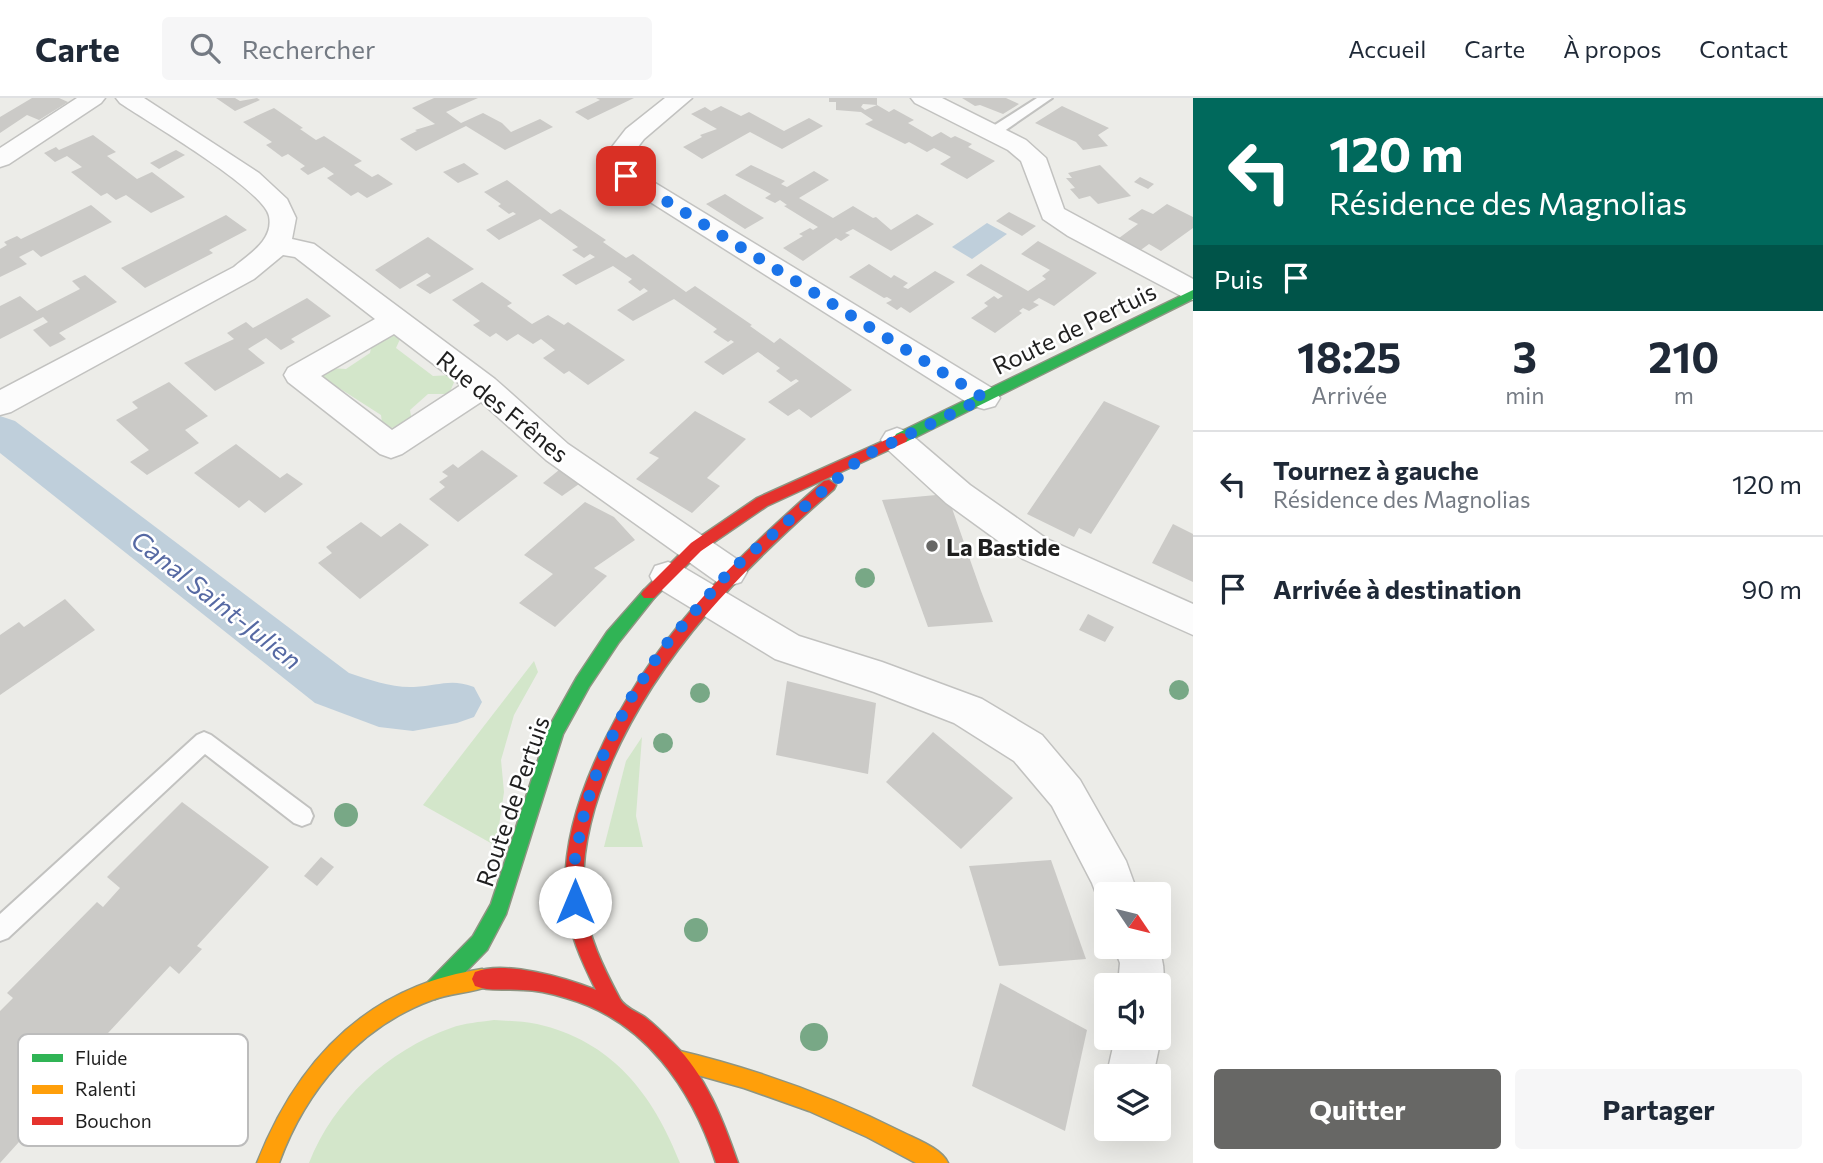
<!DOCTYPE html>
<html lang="fr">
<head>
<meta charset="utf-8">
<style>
  :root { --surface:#fff; --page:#f6f6f7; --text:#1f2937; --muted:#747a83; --line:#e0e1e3; --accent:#676765 }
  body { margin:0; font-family:Commissioner,sans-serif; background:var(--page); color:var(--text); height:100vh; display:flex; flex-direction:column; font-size:26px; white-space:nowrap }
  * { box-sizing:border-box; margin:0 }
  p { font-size:23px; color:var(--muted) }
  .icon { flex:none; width:38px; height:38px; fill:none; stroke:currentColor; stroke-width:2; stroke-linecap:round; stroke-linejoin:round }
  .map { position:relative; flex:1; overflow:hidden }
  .details { display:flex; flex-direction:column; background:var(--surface); width:630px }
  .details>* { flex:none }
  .hud { background:#00695c; color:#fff; overflow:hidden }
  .needle { width:46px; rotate:125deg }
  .controls { position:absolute; left:1094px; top:784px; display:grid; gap:14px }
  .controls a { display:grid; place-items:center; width:77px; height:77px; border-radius:7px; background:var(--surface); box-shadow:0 7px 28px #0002; font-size:35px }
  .pin { position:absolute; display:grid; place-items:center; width:60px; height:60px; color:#fff; margin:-30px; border-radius:14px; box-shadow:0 4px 10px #0006 }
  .me { position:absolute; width:77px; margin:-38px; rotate:0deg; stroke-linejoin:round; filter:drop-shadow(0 0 5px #0008) }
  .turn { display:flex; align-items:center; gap:24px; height:147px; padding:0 21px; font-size:32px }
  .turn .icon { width:91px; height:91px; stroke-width:2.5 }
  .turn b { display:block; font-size:49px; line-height:60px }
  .then { display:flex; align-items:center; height:66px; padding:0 21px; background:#0003; gap:14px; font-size:26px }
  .eta { display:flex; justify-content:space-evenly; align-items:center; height:119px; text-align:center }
  .eta b { font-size:42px; font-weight:700; line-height:49px }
  .cta { display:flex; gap:14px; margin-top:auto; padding:14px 21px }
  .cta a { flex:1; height:80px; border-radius:7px; background:var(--accent); color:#fff; font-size:28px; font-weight:700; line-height:80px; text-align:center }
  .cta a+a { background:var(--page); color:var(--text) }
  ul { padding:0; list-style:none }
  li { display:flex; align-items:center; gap:21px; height:105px; padding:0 21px; border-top:2px solid var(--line) }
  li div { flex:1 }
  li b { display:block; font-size:26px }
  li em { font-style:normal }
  header { display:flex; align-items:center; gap:42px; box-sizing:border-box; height:98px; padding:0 35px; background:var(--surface); border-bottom:2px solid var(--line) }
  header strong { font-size:33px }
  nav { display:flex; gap:38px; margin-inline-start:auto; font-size:24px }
  .search { width:490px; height:63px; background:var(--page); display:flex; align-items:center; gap:18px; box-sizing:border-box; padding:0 24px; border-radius:7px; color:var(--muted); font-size:26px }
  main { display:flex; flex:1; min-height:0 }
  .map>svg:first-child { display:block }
  .grass { fill:#d3e6ca }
  .water { fill:#bfcfdb }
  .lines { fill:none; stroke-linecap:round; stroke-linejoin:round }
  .canal { fill:#bfcfdb; fill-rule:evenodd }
  .building { fill:#cbcac7 }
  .lane-casing { stroke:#c2c2c0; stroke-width:4 }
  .street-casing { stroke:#c2c2c0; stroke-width:3 }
  .fast-casing { stroke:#8e9582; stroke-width:3 }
  .slow-casing { stroke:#8e9582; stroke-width:3 }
  .jam-casing { stroke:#8e9582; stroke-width:3 }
  .lane { fill:#fcfcfc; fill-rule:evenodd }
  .street { fill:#fcfcfc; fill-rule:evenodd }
  .fast { fill:#30b455; fill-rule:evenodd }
  .slow { fill:#ff9f0a; fill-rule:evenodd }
  .jam { fill:#e5322d; fill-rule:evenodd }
  .tree { fill:#78a886 }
  .route { stroke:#1a73e8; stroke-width:12; stroke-dasharray:0 21.6 }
  .poi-dot { fill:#676765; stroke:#fff; stroke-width:2.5 }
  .labels { text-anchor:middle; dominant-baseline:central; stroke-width:5; stroke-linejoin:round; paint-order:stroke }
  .street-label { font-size:24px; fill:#1f1f1f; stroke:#fff }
  .poi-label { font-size:24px; font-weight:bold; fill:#1f1f1f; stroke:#fff; text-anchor:start }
  .water-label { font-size:26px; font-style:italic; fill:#5669a3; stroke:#fff }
  .key { fill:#fff; stroke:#bcbcbc; stroke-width:2 }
  .key-label { font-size:19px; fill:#1f1f1f }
</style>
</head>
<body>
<header>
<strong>Carte</strong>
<div class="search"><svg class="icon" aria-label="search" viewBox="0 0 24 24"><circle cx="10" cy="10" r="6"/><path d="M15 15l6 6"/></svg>Rechercher</div>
<nav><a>Accueil</a><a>Carte</a><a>À propos</a><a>Contact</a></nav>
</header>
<main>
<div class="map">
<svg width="1193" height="1065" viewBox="0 0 1193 1065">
  <rect width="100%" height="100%" fill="#ecece8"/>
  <!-- grass -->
  <g class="grass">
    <path d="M393,238L401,239L396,250L433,278L452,277L455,282L449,296H428L410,312L412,324L388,331L382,325L381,317L339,290L324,291L321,286L324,276L329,270L346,271L370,255L372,245L381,239Z"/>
    <path d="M534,563L538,574L514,617L501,662L504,694L496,748L423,707Z"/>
    <path d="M642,639L636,718L643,749H604L626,663Z"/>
    <path d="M494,922C508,923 523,923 537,926C612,943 653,996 680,1065H309C334,1002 387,953 451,930C464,925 480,924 494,922Z"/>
  </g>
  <!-- water -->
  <path class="water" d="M987,125L1007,136L972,161L952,149Z"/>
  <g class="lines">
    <!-- canal -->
    <path class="canal" d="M0,318L15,323L349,575C370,582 392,590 414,589C439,588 450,580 474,589L482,604L474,619L457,625L413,633L379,629L315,605L0,355Z"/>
  </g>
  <!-- building -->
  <g class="building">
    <path d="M32,0H59L68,4L39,22L27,17L0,35V19Z"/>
    <path d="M216,0H235L240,3L257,0L260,2L235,13Z"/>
    <path d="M434,0H478L446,14L461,25L483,15L502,25L511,34L540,21L553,29L505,52L466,28L416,53L400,41L417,33L415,32L435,26L412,10Z"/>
    <path d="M596,0H634L588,22L575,14L600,2Z"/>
    <path d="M829,0H877V7L863,6L861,9L865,12L877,7L889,14L894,11L914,22L908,25L932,39L941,34L951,40L955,38L972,46L968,49L995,63L967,81L940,66L951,59L934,50L927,54L909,44L905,46L865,26L873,22L861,14L836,12V4H829Z"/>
    <path d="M962,0H1006L1019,6L1003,16L980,7L975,8Z"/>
    <path d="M721,8L741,18L749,14L784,33L809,20L823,28L782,51L750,34L702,61L683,49L702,39L700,37L717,31L691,16L705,9L711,13Z"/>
    <path d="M1062,8L1109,30L1098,37L1108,48L1083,52L1076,44L1035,25Z"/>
    <path d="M274,10L303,30L300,31L316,42L324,38L362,63L354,67L372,79L378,76L393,86L367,100L358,94L351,98L327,80L334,76L324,69L308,77L300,71L305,68L288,56L282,59L266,47L272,44L243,24Z"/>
    <path d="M93,37L116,54L107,58L137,81L152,74L185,99L151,115L126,97L116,102L107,95L101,98L71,74L82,69L67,58L55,64L44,55L56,49L59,52Z"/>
    <path d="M176,52L185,57L159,71L150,65Z"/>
    <path d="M464,65L479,76L458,85L443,74Z"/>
    <path d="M751,67L785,83L781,86L787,89L814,73L829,82L799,100L833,120L853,108L873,120L876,119L891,132L917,116L934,126L891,153L853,131L845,135L850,137L841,143L836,140L803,163L783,150L803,138L799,136L810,130L813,132L818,129L784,108L787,107L780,102L775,105L765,100L771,96L735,77Z"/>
    <path d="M1100,67L1131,98L1098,106L1090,98L1079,101L1070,91L1075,90L1066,80H1072L1068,75Z"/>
    <path d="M1140,79L1154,86L1148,91L1134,84Z"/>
    <path d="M507,82L551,116L560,111L606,142L603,144L626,160L633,156L686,194L695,188L752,227L750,228L774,245L780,240L852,292L811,320L799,311L788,318L768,304L799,283L796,281L791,284L776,273L780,270L758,254L723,277L704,264L734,244L731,242L728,244L713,234L717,231L674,201L633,223L617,212L648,193L644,190L640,193L628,184L632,181L613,168L576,187L562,177L595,159L590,156L584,160L572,152L578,149L540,121L499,142L486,132L516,116L513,114L509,116L498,108L501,106L484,94Z"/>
    <path d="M725,96L744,108L764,120L745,131L706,106Z"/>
    <path d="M1167,106L1193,119V130L1161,153L1149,146L1138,154L1115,143L1138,126L1128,121L1142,111L1153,116Z"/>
    <path d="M91,107L112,124L41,159L33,152L19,159L27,166L0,179V151L7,147L4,144L17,138L21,141Z"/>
    <path d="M1009,114L1036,128L1022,138L996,123Z"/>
    <path d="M226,117L247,132L209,152L213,155L145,190L121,170Z"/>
    <path d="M428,139L474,171L430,196L416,187L431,178L427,175L400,191L375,172Z"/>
    <path d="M1038,143L1097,175L1054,208L1039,200L1033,204L1039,207L1029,213L1023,210L1019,213L1022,215L995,235L971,220L988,208L984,205L994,198L998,201L1003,198L966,177L981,166L1028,193L1046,181L1042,178L1050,172L1021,156Z"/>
    <path d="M869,166L891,180L894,177L908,185L903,189L908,191L935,173L955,184L910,215L901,209L897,212L886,205L892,202L887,199L884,200L849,179Z"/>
    <path d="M85,177L117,204L59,235L66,241L50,249L33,232L48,224L43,219L0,241V208L20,198L37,213L80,191L72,183Z"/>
    <path d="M482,184L512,205L507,208L532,226L548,217L564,227L568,224L625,262L588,287L569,273L564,276L543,260L555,252L541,241L533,246L518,236L507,243L496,235L490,239L473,227L480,223L452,202Z"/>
    <path d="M307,200L331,218L291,241L295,244L281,252L266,240L248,251L265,265L215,293L184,265L234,241L227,235L246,224L253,230Z"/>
    <path d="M169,284L208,318L185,332L199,345L147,377L130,364L149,352L116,322L138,310L132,304Z"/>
    <path d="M1104,303L1160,328L1091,436L1079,430L1074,439L1027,416Z"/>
    <path d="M695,313L746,341L707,380L720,388L692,415L636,381L659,360L649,355Z"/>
    <path d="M236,346L280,380L287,375L303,386L265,415L249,402L239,410L194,375Z"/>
    <path d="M482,352L518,378L458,424L429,401L445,389L439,384L448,378L442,374L453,366L458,370Z"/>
    <path d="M559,372L579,386L562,398L543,385Z"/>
    <path d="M947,396L981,493L993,524L928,529L882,402Z"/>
    <path d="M585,404L614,419L635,442L594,470L607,478L555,529L519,505L553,476L524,457Z"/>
    <path d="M361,424L381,439L400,425L429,447L360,501L318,465L332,455L326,449Z"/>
    <path d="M1173,426L1193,436V484L1152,465Z"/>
    <path d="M65,501L95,532L0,597V537L19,524L24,529Z"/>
    <path d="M1088,516L1114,529L1105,544L1079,532Z"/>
    <path d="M787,583L876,605L868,676L776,657Z"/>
    <path d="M933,634L1013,700L961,751L886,684Z"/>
    <path d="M182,704L269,769L197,848L202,851L179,876L170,868L84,961L94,971L69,999L64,994L0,1065V913L13,900L7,895L97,804L103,809L120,790L107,779Z"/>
    <path d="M321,759L334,769L317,788L304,778Z"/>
    <path d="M1051,762L1086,861L999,868L969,768Z"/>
    <path d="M1000,885L1087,932L1065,1033L972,988Z"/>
  </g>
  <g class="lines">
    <!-- lane casing -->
    <g class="lane-casing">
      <g id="lane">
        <path d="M1037,0H1052L997,38H987V32Z"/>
        <path d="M204,634L211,637L310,711L313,718L310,725L302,728L294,725L205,656L8,840L0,843V816L197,637Z"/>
      </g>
    </g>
    <!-- street casing -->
    <g class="street-casing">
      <g id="street">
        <path d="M77,0H105L101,5L9,66L0,69V50Z"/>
        <path d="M116,0H144L259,75L287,101L296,120L292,141L314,146L495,281L568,346L741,464L747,474L741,484L729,488L717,484L546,362L481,304L402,356L391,360L380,356L288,284L284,277L288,270L375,221L295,159L283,157L254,181L11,314L0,317V292L234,169C249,156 274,142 269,118C263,91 148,24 120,5ZM394,236L461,287L392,332L321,278Z"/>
        <path d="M665,0H692L644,41L631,58L637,74L995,292L1000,300L995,308L984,311L973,308L617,83L605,58L626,31Z"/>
        <path d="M911,0H942L1026,42L1046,60L1064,111L1193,181V202L1183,199L1068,138L1043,121L1021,63L1008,52L915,5Z"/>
        <path d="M897,330L908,334L970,387L1047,441L1193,506V537L1023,461L946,405L886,350L881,342L886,334Z"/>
        <path d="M668,464L681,468L799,538L882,564L982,601L1042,637L1080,682L1126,763L1138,796H1106V813L1102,811L1092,785L1052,708L1014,663L954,625L874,594L775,561L655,488L650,478L655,468Z"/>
        <path d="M1114,849H1158C1165,867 1166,881 1158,899V887H1118L1120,865Z"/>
        <path d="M1158,933L1161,940L1153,978L1106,980L1115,940H1158Z"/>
      </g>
    </g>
    <!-- fast casing -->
    <g class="fast-casing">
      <g id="fast">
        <path d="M1193,192V201L906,344H896L894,340L896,336Z"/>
        <path d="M649,490L654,492L657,496L654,500L619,544L589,589L563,636L506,816L487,852L442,898L435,901L428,898L425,891L428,884L473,838L491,806L549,629L577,579L607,534L644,492Z"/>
      </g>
    </g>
    <!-- slow casing -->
    <g class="slow-casing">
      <g id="slow">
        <path d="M482,871L489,874L492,881L489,888C471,895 450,895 432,902C358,929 305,993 279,1065H257C298,961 368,888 482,871Z"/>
        <path d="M676,952C756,971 831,998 904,1035C918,1042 942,1051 948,1065H916L867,1039L809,1013L744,990L669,969L666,962L669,955Z"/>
      </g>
    </g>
    <!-- jam casing -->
    <g class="jam-casing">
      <g id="jam">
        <path d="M901,335L906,336L908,340L906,344L767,408L701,453L654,500H644L641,496L644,492L691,445L757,400Z"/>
        <path d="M829,382L836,387L834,391C744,470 661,552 612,663C593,706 580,755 584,802C587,837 604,871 620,901C625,910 638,914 646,920C655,927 664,936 673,945C706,977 723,1022 738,1065H716C692,991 645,922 566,900C553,896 537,892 523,892C508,890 490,894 475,888L472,881L475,874C505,862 566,880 596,892C582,864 568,834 566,802C562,753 577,703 597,659C649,543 730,465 824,383Z"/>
      </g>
    </g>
    <!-- lane -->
    <use href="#lane" class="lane"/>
    <!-- street -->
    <use href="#street" class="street"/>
    <!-- fast -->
    <use href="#fast" class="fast"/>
    <!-- slow -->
    <use href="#slow" class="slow"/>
    <!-- jam -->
    <use href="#jam" class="jam"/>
  </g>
  <!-- trees -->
  <g class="tree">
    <circle cx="865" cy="480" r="10"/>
    <circle cx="1179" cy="592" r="10"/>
    <circle cx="700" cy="595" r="10"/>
    <circle cx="663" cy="645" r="10"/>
    <circle cx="346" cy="717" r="12"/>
    <circle cx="696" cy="832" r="12"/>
    <circle cx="814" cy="939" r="14"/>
  </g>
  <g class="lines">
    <!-- route -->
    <path class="route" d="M575,804V760L585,711L601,662L629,603L662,551L729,474L862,359L984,300L626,78"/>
  </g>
  <!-- markers -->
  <circle class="poi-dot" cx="932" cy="448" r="7"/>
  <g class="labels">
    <!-- street labels -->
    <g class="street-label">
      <text transform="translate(1074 230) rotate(-26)">Route de Pertuis</text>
      <text transform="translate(503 308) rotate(39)">Rue des Frênes</text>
      <text transform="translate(512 703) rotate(-71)">Route de Pertuis</text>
    </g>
    <!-- poi labels -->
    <g class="poi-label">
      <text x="946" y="448">La Bastide</text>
    </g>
    <!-- water labels -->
    <g class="water-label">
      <text transform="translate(217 501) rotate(38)">Canal Saint-Julien</text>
    </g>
  </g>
  <!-- legend -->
  <rect x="18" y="936" width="230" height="112" rx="10" class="key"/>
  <rect x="32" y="956" width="31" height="8" fill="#30b455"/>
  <rect x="32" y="987" width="31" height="9" fill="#ff9f0a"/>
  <rect x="32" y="1019" width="31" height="8" fill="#e5322d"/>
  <g class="key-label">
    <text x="75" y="967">Fluide</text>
    <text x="75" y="998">Ralenti</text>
    <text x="75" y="1030">Bouchon</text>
  </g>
</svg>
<div class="controls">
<a><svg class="needle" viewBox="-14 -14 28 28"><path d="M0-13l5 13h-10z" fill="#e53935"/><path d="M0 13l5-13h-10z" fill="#747a83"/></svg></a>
<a><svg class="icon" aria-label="sound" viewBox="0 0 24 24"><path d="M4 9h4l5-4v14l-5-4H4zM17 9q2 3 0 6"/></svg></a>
<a><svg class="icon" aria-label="layers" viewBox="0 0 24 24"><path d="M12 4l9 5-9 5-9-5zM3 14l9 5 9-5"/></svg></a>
</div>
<div class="pin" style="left:626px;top:78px;background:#d93025"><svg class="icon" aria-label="arrive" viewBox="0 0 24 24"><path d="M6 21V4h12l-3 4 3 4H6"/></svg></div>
<svg class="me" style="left:575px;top:804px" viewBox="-20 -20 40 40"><circle r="19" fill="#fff"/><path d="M0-13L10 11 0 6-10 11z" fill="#1a73e8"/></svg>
</div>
<section class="details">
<div class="hud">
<div class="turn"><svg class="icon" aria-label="left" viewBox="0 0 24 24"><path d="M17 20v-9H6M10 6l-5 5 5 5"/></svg><div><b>120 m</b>Résidence des Magnolias</div></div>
<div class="then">Puis<svg class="icon" aria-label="arrive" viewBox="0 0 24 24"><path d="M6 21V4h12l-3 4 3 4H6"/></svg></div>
</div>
<div class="eta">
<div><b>18:25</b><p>Arrivée</p></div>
<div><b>3</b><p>min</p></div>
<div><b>210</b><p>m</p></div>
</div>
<ul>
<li><svg class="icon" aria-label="left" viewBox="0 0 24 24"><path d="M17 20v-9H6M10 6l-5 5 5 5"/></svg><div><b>Tournez à gauche</b><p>Résidence des Magnolias</p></div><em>120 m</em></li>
<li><svg class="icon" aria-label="arrive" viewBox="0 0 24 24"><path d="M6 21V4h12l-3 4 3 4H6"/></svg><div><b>Arrivée à destination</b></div><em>90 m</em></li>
</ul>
<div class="cta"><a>Quitter</a><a>Partager</a></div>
</section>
</main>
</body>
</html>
